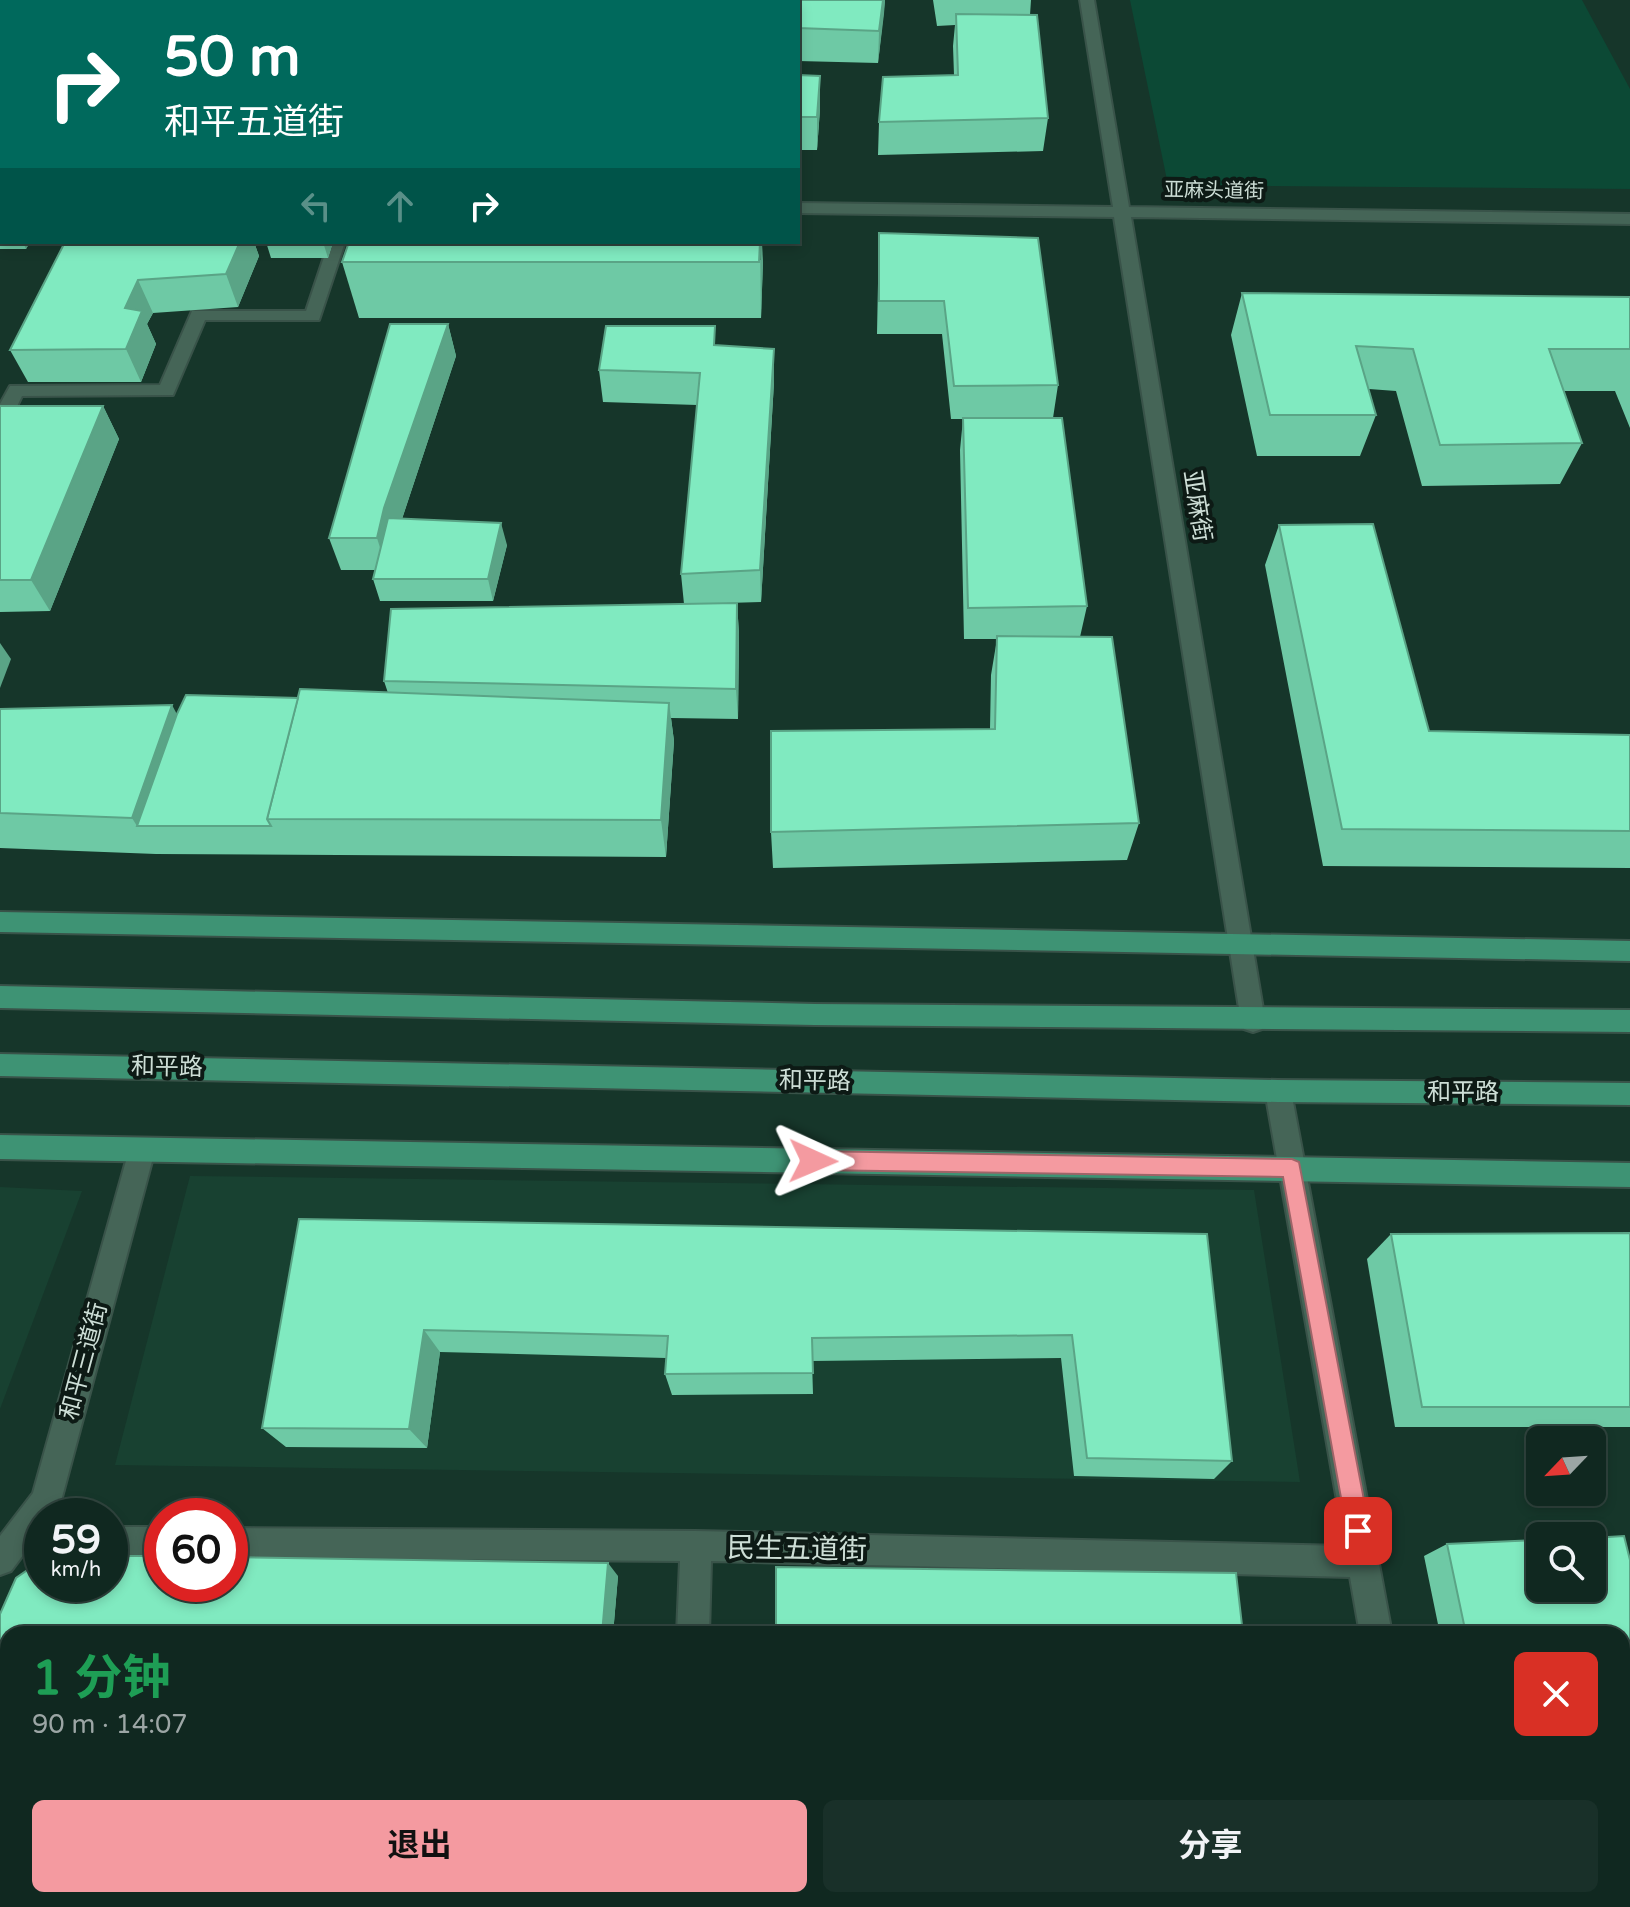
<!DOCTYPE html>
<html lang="zh">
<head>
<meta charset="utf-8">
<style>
  :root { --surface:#102820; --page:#193029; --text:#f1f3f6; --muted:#9ca6a5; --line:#30443e; --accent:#f49aa0 }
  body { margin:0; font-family:"Varela Round","Noto Sans SC",sans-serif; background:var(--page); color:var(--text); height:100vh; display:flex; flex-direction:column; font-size:30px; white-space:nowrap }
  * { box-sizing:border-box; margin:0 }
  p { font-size:26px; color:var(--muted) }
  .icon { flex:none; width:44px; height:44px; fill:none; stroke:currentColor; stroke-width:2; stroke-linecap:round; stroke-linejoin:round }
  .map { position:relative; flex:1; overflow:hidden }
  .sheet { position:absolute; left:0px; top:1626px; width:1630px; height:282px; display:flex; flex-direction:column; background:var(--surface); border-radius:24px 24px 0 0; box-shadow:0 4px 12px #0003,0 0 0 2px var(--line) }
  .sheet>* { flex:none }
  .guide { position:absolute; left:0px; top:0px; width:800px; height:244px; box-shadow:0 4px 12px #0003,0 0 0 2px var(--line); background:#00695c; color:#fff; overflow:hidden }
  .needle { width:52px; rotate:245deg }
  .controls { position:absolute; left:1526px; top:1426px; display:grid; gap:16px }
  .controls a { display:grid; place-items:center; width:80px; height:80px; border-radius:12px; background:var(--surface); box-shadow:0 4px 12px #0003,0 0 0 2px var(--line); font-size:40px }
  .speed { position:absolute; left:24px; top:1498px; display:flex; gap:16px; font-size:40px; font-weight:700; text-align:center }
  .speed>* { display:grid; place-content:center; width:104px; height:104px; border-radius:50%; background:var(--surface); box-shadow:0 4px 12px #0003,0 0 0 2px var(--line); line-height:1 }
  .speed small { font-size:20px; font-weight:400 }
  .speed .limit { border:12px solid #d22; background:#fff; color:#111 }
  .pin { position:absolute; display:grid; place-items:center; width:68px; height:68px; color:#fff; margin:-34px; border-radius:16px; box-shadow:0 4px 12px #0006 }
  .me { position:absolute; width:88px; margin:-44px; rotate:91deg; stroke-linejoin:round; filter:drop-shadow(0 0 6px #0008) }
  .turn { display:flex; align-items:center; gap:28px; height:168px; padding:0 32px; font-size:36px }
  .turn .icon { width:104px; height:104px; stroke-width:2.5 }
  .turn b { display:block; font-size:56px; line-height:68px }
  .lanes { display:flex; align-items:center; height:76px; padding:0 32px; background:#0003; justify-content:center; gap:40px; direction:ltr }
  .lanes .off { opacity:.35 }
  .round { display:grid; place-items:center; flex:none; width:84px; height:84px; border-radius:12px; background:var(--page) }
  .headline { display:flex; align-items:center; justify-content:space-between; height:136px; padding:0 32px }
  h1 { font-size:48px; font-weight:700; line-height:60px; color:#1e9e55 }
  .primary-button { display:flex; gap:16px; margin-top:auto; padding:16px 32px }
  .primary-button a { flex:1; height:92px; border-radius:12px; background:var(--accent); color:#111; font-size:32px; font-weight:700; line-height:92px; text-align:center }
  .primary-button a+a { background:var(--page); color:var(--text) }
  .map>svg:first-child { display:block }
  .built { fill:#184131 }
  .green { fill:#0c4935 }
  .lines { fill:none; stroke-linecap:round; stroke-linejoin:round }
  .minor-casing { stroke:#395349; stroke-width:4 }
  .major-casing { stroke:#395349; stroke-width:4 }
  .minor { fill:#456557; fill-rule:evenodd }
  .major { fill:#3e9374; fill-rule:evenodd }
  .wall { fill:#6ec9a5 }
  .shaded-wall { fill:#5aa486 }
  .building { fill:#80eac0; stroke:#5aa486; stroke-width:2 }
  .route { fill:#f49aa0; stroke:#9f6468; stroke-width:2 }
  .labels { text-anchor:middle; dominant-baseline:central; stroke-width:8; stroke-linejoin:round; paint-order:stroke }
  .far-street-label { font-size:20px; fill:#cdded6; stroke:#0d1a15 }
  .street-label { font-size:24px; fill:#cdded6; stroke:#0d1a15 }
  .near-street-label { font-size:28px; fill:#cdded6; stroke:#0d1a15 }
</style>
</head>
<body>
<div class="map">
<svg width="1630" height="1907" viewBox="0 0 1630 1907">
  <rect width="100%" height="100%" fill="#16362a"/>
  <!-- built -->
  <g class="built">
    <path d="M190,1176L1254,1190L1300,1482L115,1465Z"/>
    <path d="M0,1187L82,1191L0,1409Z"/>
  </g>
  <!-- green -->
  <path class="green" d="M1130,0H1582L1630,89V189L1168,185Z"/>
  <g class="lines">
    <!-- minor casing -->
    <g class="minor-casing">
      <g id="minor">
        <path d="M1080,0H1094L1129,207L1630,214V224L1131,217L1265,1021L1262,1029L1253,1032L1244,1029L1241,1021L1114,217L798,213V203L1113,207Z"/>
        <path d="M329,242H345L319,320H205L173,395L22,396L7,427L0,429V404L10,386L160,385L192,311H306Z"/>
        <path d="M1278,1080L1287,1083L1291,1091L1392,1634H1360L1350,1577L711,1561L709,1634H677L680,1561L230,1558V1528L696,1531L1345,1546L1265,1091L1269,1083Z"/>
        <path d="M142,1138L151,1142L155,1150L61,1501L53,1516H42V1530L11,1571L0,1575V1536L33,1493L129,1150L133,1142Z"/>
        <rect x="110" y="1527" width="52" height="30"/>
        <path d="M667,1900H701L700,1907H666Z"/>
        <path d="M1404,1900H1438L1440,1907H1406Z"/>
      </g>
    </g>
    <!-- major casing -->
    <g class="major-casing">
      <g id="major">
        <path d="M0,912L1630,941V961L0,932Z"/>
        <path d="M0,986L815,1004L1630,1010V1032L815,1025L0,1008Z"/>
        <path d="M0,1054L1278,1080L1630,1083V1105L1278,1102L0,1076Z"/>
        <path d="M0,1135L1630,1163V1187L0,1159Z"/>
      </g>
    </g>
    <!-- minor -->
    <use href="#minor" class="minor"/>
    <!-- major -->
    <use href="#major" class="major"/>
  </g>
  <!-- wall -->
  <g class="wall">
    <path d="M0,0H65L64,2H2V242H30L26,249H0Z"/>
    <path d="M436,0H532V2H437Z"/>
    <path d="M641,0H885L878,63L798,61V2Z"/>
    <path d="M933,0H1031L1030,15L1048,118L1043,151L878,155L879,122L954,75L953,46L955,25L937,26Z"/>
    <path d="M798,75L820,109L817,150H798Z"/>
    <path d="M879,233L1058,385L1053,418L1087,606L1080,637L1139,823L1127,860L773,868L771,832L990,729L991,675L997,639H964L960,450L963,419H951L942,334H877Z"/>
    <path d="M65,242H254L259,256L238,307L153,313L147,324L156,344L141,382H28L10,350Z"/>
    <path d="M266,242H333L328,258H271Z"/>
    <path d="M763,260L761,318H359L342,262Z"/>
    <path d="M1242,293L1630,297V428L1615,391H1564L1582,443L1560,484L1422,486L1396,391L1369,389L1376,415L1360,456H1257L1231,335Z"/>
    <path d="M448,324L456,356L402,519L507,545L493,601H380L373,579L375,570H341L329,538Z"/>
    <path d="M717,346L774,382L761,602L727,603H737L739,634L738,719L671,718L674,741L666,857L156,854L0,848V709L177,714L298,698L388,693L384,681L684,604L681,574L697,405L603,402L599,370Z"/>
    <path d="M0,406H103L119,439L50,611L0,612Z"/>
    <path d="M1279,525L1429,731L1630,735V868L1323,866L1265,565Z"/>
    <path d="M299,1219L1207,1234L1232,1461L1214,1479L1074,1476L1061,1358L812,1361L813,1394L672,1395L665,1374L666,1358L440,1352L427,1448L286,1447L262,1428Z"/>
    <path d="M1630,1233V1427H1395L1367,1259L1391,1234Z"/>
    <path d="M1624,1536L1630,1560V1907H1554L1553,1900H1622V1634H1440L1424,1556L1447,1544L1540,1540V1588H1592V1538Z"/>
    <path d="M618,1576L613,1634H8V1900H21L0,1903V1614Z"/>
    <path d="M1103,1900L1240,1906L1251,1907H1103Z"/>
  </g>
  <!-- shaded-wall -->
  <g class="shaded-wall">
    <path d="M32,0H65L64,2H31Z"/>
    <path d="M103,0H124L122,2H102Z"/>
    <path d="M883,0H885L884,14L878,63L879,31Z"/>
    <path d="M2,49V107L0,110V53Z"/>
    <path d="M820,76V109L817,150V117Z"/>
    <path d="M23,242H30L26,249Z"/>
    <path d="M240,242H254L259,256L238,307L226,274Z"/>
    <path d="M323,242H333L328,258Z"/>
    <path d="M760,242H762L763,260L761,318Z"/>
    <path d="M138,280L153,313L147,324L156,344L141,382L126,349L125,308Z"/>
    <path d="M448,324L456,356L395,540L387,570L377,538L384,508Z"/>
    <path d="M774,349V382L761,602L760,570Z"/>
    <path d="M103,406L119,439L50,611L31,580Z"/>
    <path d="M501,523L507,545L493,601L488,579Z"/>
    <path d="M737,603L739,634L738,719L736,689Z"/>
    <path d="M0,643L11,659L0,688Z"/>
    <path d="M669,703L674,741L666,857L661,820Z"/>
    <path d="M172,705L193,744L137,826L132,818Z"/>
    <path d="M424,1330L440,1352L427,1448L409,1429Z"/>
    <path d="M608,1563L618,1576L613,1634H602Z"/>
  </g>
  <!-- building -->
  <g class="building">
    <path d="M0,0H32L31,2H2V49L0,53Z"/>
    <path d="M66,0H103L102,2H65Z"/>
    <path d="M641,0H883L879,31L798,28V2H641Z"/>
    <path d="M956,14L1037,15L1048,118L879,122L883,77L958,75Z"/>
    <path d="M798,75L820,76L817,117H798Z"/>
    <path d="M2,88V216H0V92Z"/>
    <path d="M879,233L1038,238L1058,385L954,386L944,301H879Z"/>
    <path d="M65,242H240L226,274L138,280L125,308L142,311L126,349L10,350Z"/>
    <path d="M349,242H760L759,262H342Z"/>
    <path d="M1242,293L1630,297V349H1549L1582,443L1440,445L1413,349L1356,346L1376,415H1270Z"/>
    <path d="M390,324H448L384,508L377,538H329Z"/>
    <path d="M606,326H715L714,345L774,349L760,570L681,574L700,373L599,370Z"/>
    <path d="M0,406H103L31,580H0Z"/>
    <path d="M963,418H1062L1087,606L968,608Z"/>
    <path d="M388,518L501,523L488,579H373Z"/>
    <path d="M1373,524L1429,731L1630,735V831L1342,829L1279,525Z"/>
    <path d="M737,603L736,689L384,681L391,609Z"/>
    <path d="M997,636L1112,637L1139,823L771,832V731L995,729Z"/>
    <path d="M300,689L669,703L661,820L267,819Z"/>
    <path d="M186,695L298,698L267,819L271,826H137L177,714Z"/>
    <path d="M172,705L132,818L0,813V709Z"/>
    <path d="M299,1219L1207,1234L1232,1461L1087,1458L1072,1335L812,1338L813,1373L665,1374L668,1336L424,1330L409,1429L262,1428Z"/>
    <path d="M1630,1233V1407H1422L1391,1234Z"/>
    <path d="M1624,1536L1630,1560V1852H1622V1634H1466L1447,1544L1540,1540V1588H1592V1538Z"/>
    <path d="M110,1556H162V1584H230V1557L608,1563L602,1634H8V1898L0,1899V1614L16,1578L42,1560V1584H110Z"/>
    <path d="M776,1567L1236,1573L1243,1634H776Z"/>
    <path d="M1622,1852H1630V1907H1594L1592,1900H1622Z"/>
    <rect x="776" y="1900" width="137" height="7"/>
    <path d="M1115,1902L1237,1907H1115Z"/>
  </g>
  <!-- route -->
  <path class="route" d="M813,1151L1292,1159L1299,1162L1370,1531L1366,1539L1358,1543L1350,1539L1347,1531L1283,1177L813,1170L806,1167L803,1161L806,1154Z"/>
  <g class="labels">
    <!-- far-street labels -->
    <g class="far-street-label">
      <text transform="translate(1214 191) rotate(1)">亚麻头道街</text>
    </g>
    <!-- street labels -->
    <g class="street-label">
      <text transform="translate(1197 506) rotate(81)">亚麻街</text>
      <text transform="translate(167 1067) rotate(1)">和平路</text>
      <text transform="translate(815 1081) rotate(1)">和平路</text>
      <text x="1463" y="1092">和平路</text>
      <text transform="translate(84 1361) rotate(-75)">和平三道街</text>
    </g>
    <!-- near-street labels -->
    <g class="near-street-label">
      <text transform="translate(797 1549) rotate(1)">民生五道街</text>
    </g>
  </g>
</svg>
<div class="controls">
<a><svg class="needle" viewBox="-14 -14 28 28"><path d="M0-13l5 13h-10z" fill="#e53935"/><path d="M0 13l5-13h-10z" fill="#9ca6a5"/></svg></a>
<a><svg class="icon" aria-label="search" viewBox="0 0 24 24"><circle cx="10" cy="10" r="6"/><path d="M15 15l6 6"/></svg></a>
</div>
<div class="speed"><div>59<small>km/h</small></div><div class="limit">60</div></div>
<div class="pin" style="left:1358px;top:1531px;background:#d93025"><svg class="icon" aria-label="arrive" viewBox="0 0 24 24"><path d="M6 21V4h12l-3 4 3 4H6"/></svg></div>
<svg class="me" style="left:813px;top:1161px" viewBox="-20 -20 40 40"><path d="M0-17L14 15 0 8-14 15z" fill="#f49aa0" stroke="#fff" stroke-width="4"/></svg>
<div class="guide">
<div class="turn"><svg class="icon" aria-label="right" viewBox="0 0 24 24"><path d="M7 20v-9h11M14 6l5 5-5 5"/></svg><div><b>50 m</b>和平五道街</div></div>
<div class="lanes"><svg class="icon off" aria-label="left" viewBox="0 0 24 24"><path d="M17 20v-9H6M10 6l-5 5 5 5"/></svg><svg class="icon off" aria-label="ahead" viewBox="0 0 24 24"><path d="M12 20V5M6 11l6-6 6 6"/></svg><svg class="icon" aria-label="right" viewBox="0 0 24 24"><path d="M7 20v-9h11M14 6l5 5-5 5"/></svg></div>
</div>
<section class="sheet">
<div class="headline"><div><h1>1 分钟</h1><p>90 m · 14:07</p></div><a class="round" style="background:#d93025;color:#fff"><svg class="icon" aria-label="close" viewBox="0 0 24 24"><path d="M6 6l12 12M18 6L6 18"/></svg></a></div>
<div class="primary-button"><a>退出</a><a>分享</a></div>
</section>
</div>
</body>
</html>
